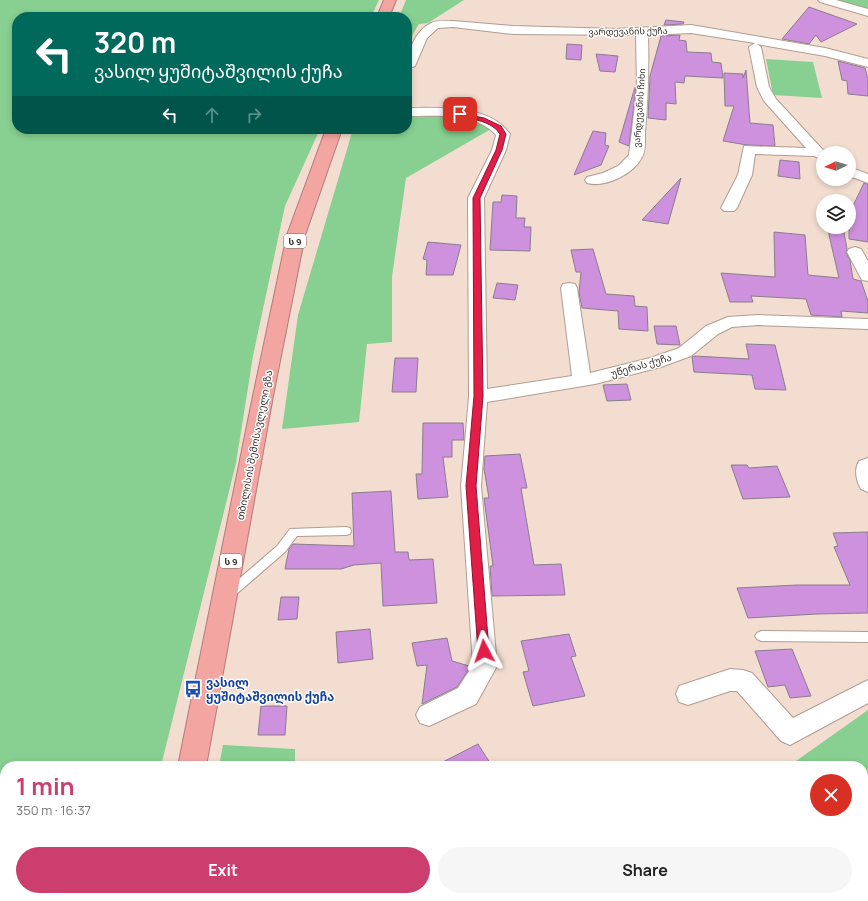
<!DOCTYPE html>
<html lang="en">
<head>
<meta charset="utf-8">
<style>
  :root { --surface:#fff; --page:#f6f6f6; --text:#222; --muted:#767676; --accent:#cb3e6e }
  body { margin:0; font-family:Manrope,"Noto Sans Georgian",sans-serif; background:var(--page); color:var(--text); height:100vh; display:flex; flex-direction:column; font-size:15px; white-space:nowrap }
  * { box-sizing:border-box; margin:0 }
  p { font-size:13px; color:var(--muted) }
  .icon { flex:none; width:22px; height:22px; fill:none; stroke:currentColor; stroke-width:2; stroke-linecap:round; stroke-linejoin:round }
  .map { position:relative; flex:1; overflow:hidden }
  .panel { position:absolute; left:0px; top:761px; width:868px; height:140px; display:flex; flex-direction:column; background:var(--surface); border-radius:16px 16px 0 0; box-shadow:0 2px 6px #0003 }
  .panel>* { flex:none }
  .guide { position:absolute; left:12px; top:12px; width:400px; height:122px; border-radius:16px; box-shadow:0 2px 6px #0003; background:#00695c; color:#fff; overflow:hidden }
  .needle { width:26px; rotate:265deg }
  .buttons { position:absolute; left:816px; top:146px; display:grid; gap:8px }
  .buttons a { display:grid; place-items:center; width:40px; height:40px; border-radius:50%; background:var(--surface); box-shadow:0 2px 6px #0003; font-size:20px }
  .pin { position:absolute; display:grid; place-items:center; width:34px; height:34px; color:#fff; margin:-17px; border-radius:8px; box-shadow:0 2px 6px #0006 }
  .me { position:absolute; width:44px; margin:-22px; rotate:356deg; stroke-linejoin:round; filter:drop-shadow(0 0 3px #0008) }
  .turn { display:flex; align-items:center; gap:14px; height:84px; padding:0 16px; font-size:18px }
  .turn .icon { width:52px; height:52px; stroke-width:2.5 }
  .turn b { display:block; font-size:28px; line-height:34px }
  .lanes { display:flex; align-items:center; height:38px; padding:0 16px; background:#0003; justify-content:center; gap:20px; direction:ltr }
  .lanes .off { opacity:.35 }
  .round { display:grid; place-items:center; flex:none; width:42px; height:42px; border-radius:21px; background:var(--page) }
  .head { display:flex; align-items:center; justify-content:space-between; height:68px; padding:0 16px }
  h1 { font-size:24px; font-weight:700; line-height:30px; color:var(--accent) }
  .action { display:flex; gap:8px; margin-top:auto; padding:8px 16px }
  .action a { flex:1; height:46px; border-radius:24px; background:var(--accent); color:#fff; font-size:16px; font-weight:700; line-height:46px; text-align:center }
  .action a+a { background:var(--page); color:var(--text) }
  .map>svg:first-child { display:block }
  .green { fill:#87d091 }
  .building { fill:#cd91dd; stroke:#8a7d8e }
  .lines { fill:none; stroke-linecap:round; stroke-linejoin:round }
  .lane-casing { stroke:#b19c91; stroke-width:2 }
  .street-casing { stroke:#b19c91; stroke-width:2 }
  .highway-casing { stroke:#b27c78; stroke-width:2 }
  .lane { fill:#fff; fill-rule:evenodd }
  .street { fill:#fff; fill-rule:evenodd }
  .highway { fill:#f3a5a2; fill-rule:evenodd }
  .route { fill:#e11d48; stroke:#92132f }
  .labels { text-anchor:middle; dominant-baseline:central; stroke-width:3; stroke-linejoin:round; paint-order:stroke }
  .far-street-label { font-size:9px; fill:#38302b; stroke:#fff }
  .shield { fill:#fff; stroke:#746e6b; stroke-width:1 }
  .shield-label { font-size:9px; font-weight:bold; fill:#38302b }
  .street-label { font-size:10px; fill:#38302b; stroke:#fff }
  .near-transit-label { font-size:12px; font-weight:bold; fill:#164399; stroke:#fff; text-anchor:start }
</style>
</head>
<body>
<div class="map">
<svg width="868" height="901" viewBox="0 0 868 901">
  <rect width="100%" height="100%" fill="#f3ddd0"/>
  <!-- green -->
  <g class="green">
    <path d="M0,0H379L371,17H17V129H320L285,206L253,356L236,463L161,766H5V896H138L137,901H0Z"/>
    <path d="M406,0H464L428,23L419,24L414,32L407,49V17H399Z"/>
    <path d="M835,0H868V10Z"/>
    <path d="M766,59L813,62L822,98L773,95Z"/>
    <path d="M433,116C455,117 472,119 491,129L406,178L392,277V342L367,344L359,422L282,429L298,315L353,129H407V117Z"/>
    <path d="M868,710V797L863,801V766H789Z"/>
    <path d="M223,745L295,749V766H219Z"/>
    <rect x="194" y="896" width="103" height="5"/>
    <path d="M604,896H727L720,901H597Z"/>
  </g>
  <!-- building -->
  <g class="building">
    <path d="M809,7L857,24L821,42L816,35L809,44L782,39Z"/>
    <path d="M666,20L684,22L683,24L664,25Z"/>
    <path d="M680,35L679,40L686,41L687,52L711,53L712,62L721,63L723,78L685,76L684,83L675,82L676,104L666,103V120L648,118L650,76L661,36Z"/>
    <path d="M567,44L582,45L581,60L566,59Z"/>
    <path d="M596,54L618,56L615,72L600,71Z"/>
    <path d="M838,61L865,68L868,79V96L848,94L847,81L842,80Z"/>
    <path d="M746,70L750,123L773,125L775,146L747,145L723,141L734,106H725L724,73L743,74V78Z"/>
    <path d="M635,87L636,88L629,146L619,142Z"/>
    <path d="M593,131L606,133L605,145L609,146L601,165L574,175Z"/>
    <path d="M780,160L799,162L800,179L778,176Z"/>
    <path d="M681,178L668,224L642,220Z"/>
    <path d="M864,183L868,184V242L849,239V214Z"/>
    <path d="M502,195L517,196L516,218H525L524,227H531L530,251L490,250L493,202H501Z"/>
    <path d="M829,227H843L847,249L846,253L850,260L853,279L861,281L868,301V313L841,311L842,317L811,315L806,299L751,296L753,302H730L721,273L775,277L774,232L805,235L808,275L839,278L829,235Z"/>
    <path d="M428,242L461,245L453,275H426L427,260L423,259Z"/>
    <path d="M593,249L606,294L634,296L635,306L647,307L648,331L619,329L618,311L582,308L579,293L581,272H576L571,250Z"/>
    <path d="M497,283L518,285L515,300L493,298Z"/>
    <path d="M654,326H676L680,345L657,344Z"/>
    <path d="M746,344L775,345L786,390L755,389L752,375L694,372L692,357L694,356L749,359Z"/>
    <path d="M395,358H418L416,392H392Z"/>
    <path d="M627,384L631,400L607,401L603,385Z"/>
    <path d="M423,423H463L464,440H452V457H443L448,497L418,499L416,474H422Z"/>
    <path d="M520,454L527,488H521L534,565L561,564L565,595L492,596L490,566H493L484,498H489L484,469L485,456Z"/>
    <path d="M731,465H747L749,468L777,466L790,497L743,499Z"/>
    <path d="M391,491L395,552H408L409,560L433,559L437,603L383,606L381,563L354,565L341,569H285L289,549L293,544L354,546L352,493Z"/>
    <path d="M868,532V613L817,614L748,618L737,588L797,585H850L834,547L838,546L833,533Z"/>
    <path d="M281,597H299L297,619L278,620Z"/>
    <path d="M370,629L373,659L338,663L336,632Z"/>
    <path d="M569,634L576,656L571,657L585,696L533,706L523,672L529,671L521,641Z"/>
    <path d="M447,638L452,661L469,666L467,672L457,687L422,704L427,665L417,666L412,643Z"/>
    <path d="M792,649L811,696L790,698L785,685L768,687L755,651Z"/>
    <path d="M261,706H287L285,735H258Z"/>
    <path d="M478,744L492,766H435Z"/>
  </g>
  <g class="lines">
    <!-- lane casing -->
    <g class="lane-casing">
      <g id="lane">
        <path d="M346,527L350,528L351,531L350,534L346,535L297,536L285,552L233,597L229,599L225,597L223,594L225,591L277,546L290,529Z"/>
        <path d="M761,631L868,632V642L761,641L757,639L755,636L757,633Z"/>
        <rect x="281" y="896" width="14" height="5"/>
      </g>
    </g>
    <!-- street casing -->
    <g class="street-casing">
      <g id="street">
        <path d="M818,0H836L868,9V16L820,2Z"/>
        <path d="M453,21L513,26L617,29L691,25L825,48L868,59V67L825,56L757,44L761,47L769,87L776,99L822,149L828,153H823V160L814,156L755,154L752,175L737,208L734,211H724L721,208L738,175L744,146L806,148L764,101L757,87L749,47L755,43L691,33L648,35C649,68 648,100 645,133C645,140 646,151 642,157C634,174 605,188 587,183L585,180L587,177L603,173L618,166L629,155L637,88L636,35L513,34L453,27L438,28L427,38L415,66L407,69C407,52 415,31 431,23C437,20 447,21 453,21Z"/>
        <path d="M407,108C439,108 489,104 510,134L506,150L484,198L487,389L572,376L561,288L563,284L569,283L575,284L577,288L590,373L650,358L679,348L706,326L728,317L758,315L868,319V329L758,325L732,327L718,334L691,356L661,367L595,384L487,402L481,486L497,666L476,704L429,726L420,723L416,715L420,707L458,688L473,665L461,486L469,397L468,198L492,150L496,135C476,112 435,116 407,116Z"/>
        <path d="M849,167L868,174V183L849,176Z"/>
        <path d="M855,247L861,249L868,261V281L862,280L847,252L849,249Z"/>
        <path d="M868,458V492L861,489C856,481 854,469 859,461Z"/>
        <path d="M730,669L743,670L752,673L793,718L868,680V703L790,745L781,741L737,691H730L688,705L679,702L676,694L679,686Z"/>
      </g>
    </g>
    <!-- highway casing -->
    <g class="highway-casing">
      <g id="highway">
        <path d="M384,0H396L389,17H377Z"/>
        <path d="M326,129H342L305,235L273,396L206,766H178L253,396L287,235Z"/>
        <rect x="153" y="896" width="32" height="5"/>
      </g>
    </g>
    <!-- lane -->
    <use href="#lane" class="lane"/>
    <!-- street -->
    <use href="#street" class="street"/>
    <!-- highway -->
    <use href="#highway" class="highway"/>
  </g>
  <!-- route -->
  <path class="route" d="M458,113L484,118L501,126L506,134L502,150L480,198L483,396L476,486L489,651L487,655H480L478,651L466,486L474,396L473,198L496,150L500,134C492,121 472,119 458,116Z"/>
  <!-- icons -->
  <defs>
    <g id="bus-bare" transform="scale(1.38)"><path d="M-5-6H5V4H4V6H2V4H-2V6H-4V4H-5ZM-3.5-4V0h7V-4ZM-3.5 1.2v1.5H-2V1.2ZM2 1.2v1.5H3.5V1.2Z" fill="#1a4fb4" stroke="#fff" stroke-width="2.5" paint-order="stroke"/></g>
  </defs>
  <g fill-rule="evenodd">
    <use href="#bus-bare" x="193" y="689"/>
  </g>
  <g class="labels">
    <!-- far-street labels -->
    <g class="far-street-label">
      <text transform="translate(628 31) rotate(-1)">ვარდევანის ქუჩა</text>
      <text transform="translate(639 108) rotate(-86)">ვარდევანის ჩიხი</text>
    </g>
    <!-- shield labels -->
    <g class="shield">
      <rect x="284" y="234" width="22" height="14" rx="3"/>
      <rect x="220" y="554" width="22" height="14" rx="3"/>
    </g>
    <g class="shield-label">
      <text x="295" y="241">ს 9</text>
      <text x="231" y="561">ს 9</text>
    </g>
    <!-- street labels -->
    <g class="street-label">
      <text transform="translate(641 365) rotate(-16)">უწერას ქუჩა</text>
      <text transform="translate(254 445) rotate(-79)">თბილისის შემოსავლელი გზა</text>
    </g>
    <!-- near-transit labels -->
    <g class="near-transit-label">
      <text x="206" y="682">ვასილ<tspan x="206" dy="14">ყუშიტაშვილის ქუჩა</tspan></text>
    </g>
  </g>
</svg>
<div class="buttons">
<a><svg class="needle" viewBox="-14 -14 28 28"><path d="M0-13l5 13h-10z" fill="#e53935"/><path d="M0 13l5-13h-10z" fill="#767676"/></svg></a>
<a><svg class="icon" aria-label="layers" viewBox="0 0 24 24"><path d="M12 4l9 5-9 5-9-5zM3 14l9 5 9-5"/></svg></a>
</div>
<div class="pin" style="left:460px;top:114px;background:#d93025"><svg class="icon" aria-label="arrive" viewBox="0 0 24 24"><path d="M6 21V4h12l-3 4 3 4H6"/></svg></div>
<svg class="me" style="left:484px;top:651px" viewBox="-20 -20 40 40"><path d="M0-17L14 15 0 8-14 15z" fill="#e11d48" stroke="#fff" stroke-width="4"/></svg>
<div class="guide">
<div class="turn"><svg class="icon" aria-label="left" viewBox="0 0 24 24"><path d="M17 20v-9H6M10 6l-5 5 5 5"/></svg><div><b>320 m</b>ვასილ ყუშიტაშვილის ქუჩა</div></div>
<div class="lanes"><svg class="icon" aria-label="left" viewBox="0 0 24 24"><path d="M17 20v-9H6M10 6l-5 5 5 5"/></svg><svg class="icon off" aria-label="ahead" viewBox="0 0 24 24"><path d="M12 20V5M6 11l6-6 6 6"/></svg><svg class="icon off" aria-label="right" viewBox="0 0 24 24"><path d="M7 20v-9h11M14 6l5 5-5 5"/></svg></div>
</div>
<section class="panel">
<div class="head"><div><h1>1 min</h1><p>350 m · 16:37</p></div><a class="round" style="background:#d93025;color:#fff"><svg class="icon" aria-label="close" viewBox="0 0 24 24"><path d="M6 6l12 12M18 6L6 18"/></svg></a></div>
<div class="action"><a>Exit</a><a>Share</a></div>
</section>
</div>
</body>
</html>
